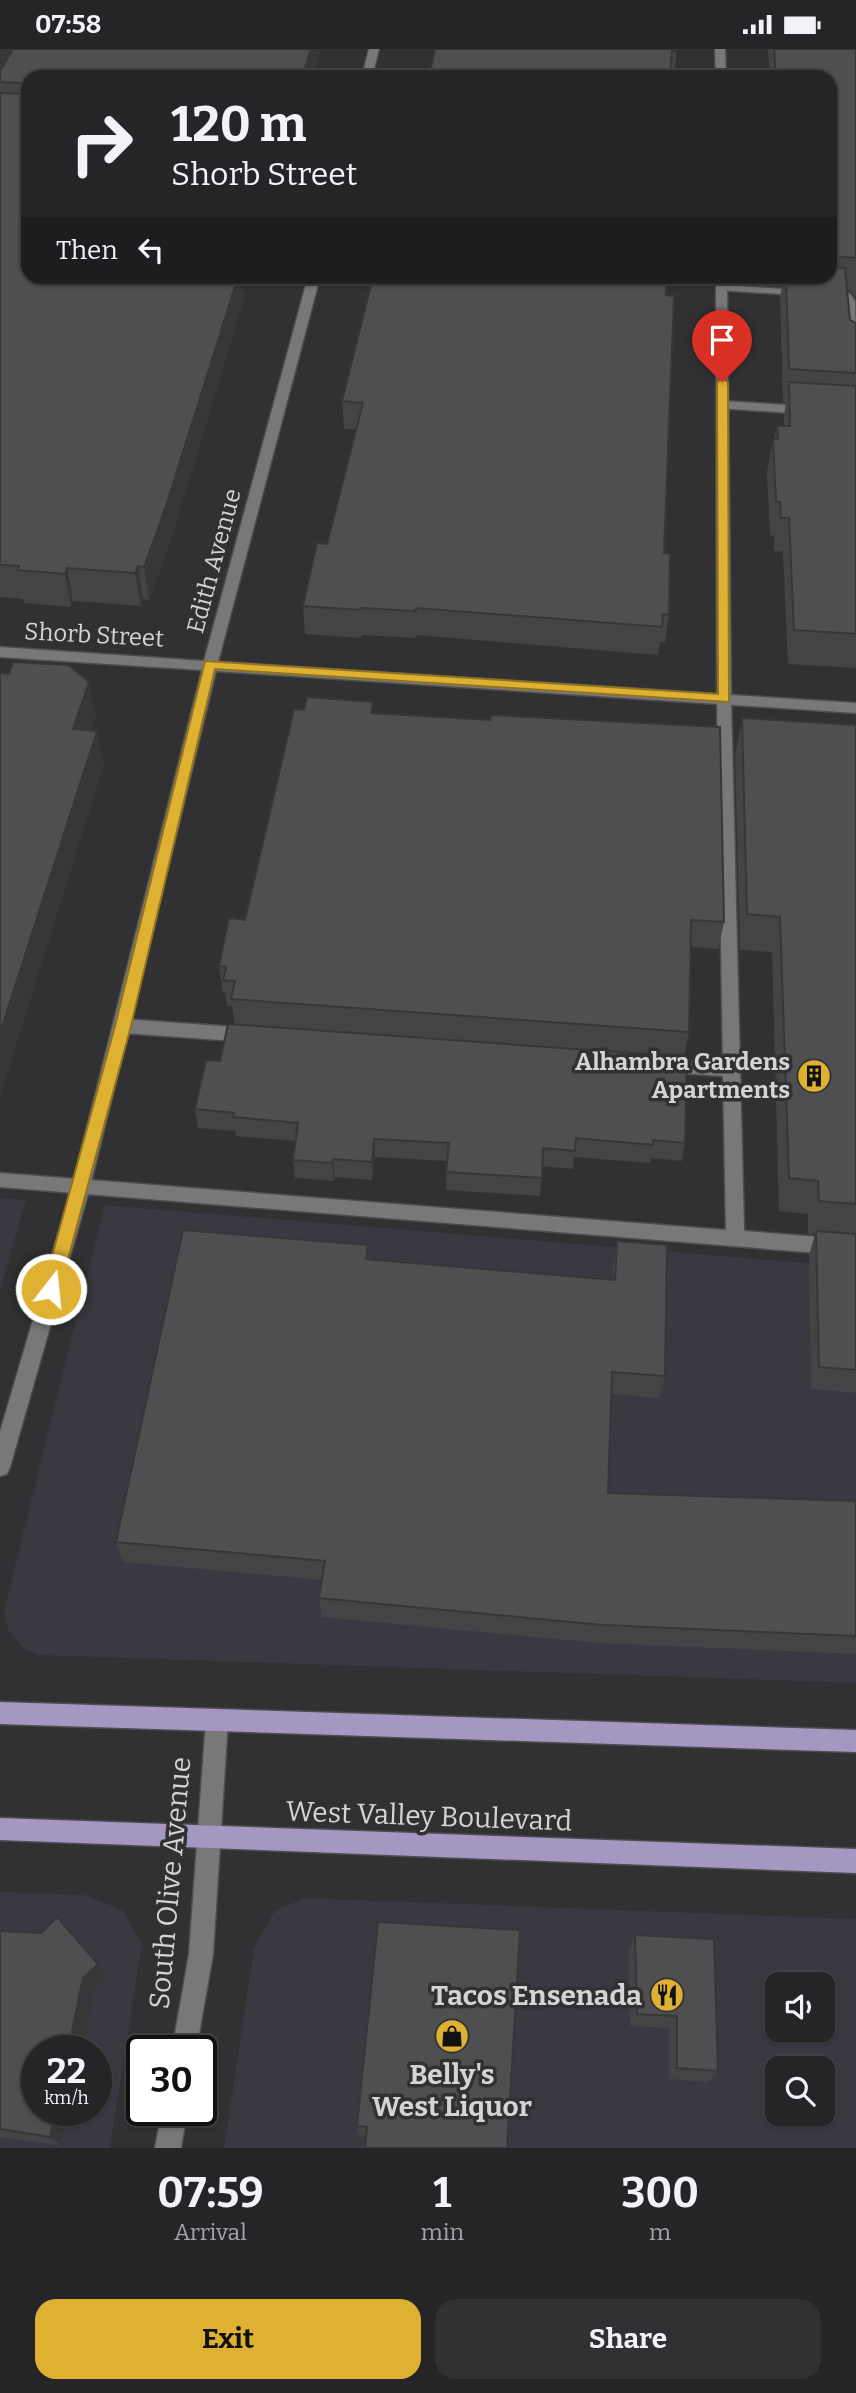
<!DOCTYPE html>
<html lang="en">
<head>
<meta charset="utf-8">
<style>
  :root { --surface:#252426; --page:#313032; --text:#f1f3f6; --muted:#a3a4a7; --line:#424143; --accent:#deb133 }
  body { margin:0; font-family:Bitter,serif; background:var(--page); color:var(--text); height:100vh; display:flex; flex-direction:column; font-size:26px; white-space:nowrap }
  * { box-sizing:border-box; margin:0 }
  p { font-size:23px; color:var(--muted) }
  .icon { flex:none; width:38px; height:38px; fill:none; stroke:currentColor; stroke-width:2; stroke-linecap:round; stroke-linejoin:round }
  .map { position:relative; height:2099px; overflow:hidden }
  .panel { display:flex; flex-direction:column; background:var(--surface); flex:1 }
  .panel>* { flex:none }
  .guide { position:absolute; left:21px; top:21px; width:816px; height:214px; border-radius:21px; box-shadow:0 2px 5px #0004,0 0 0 2px var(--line); background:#252426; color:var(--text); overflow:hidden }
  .buttons { position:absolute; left:765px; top:1923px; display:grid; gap:14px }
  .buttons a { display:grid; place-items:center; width:70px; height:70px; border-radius:14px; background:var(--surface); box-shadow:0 2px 5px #0004,0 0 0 2px var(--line); font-size:35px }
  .speed { position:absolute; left:21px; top:1986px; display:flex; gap:14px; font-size:35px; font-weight:700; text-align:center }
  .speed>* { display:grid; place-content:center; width:91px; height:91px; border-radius:50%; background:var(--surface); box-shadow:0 2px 5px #0004,0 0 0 2px var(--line); line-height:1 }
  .speed small { font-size:18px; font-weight:400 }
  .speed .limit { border:4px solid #111; border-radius:10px; background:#fff; color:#111 }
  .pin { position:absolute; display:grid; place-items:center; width:60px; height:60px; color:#fff; margin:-72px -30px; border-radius:50% 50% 50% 0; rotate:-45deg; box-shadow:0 0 7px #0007 }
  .pin .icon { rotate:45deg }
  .me { position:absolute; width:77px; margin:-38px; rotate:16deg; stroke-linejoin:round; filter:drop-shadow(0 0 5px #0008) }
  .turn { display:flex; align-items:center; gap:24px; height:147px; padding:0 35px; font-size:32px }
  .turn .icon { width:91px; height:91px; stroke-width:2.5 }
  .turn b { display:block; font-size:49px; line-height:60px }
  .then { display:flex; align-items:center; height:66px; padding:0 35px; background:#0003; gap:14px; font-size:26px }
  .eta { display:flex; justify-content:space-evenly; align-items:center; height:119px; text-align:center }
  .eta b { font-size:42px; font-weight:700; line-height:49px }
  .action { display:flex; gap:14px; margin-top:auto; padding:14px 35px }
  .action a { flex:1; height:80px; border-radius:21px; background:var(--accent); color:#111; font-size:28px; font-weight:700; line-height:80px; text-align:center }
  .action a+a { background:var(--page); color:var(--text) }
  .status { display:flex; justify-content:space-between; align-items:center; height:49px; padding:0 35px; background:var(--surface); direction:ltr }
  .status svg { height:19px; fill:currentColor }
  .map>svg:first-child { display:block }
  .built { fill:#3a3840; fill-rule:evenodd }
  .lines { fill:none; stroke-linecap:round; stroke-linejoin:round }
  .lane-casing { stroke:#4d4d4f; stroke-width:3 }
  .street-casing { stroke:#4d4d4f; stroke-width:3 }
  .primary-casing { stroke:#4d4d4f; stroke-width:3 }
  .lane { fill:#78777a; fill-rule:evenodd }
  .street { fill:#78777a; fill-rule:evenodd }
  .primary { fill:#a497c2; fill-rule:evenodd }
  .wall { fill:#444446 }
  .shaded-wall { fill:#373739 }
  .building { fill:#4f4f51; stroke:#373739; stroke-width:2 }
  .route { fill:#deb133; stroke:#907321; stroke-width:2 }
  .labels { text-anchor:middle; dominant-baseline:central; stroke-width:7; stroke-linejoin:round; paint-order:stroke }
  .street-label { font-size:24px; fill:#d4d4d5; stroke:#313033 }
  .poi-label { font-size:24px; font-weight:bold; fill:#d4d4d5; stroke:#313033; text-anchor:end }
  .near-street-label { font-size:28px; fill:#d4d4d5; stroke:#313033 }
  .near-poi-label { font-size:28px; font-weight:bold; fill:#d4d4d5; stroke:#313033; text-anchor:end }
</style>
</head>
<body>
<div class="status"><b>07:58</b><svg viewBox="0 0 49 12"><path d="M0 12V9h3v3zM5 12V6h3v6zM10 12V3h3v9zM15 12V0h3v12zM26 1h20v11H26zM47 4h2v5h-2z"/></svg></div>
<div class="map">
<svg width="856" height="2099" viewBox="0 0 856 2099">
  <rect width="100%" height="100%" fill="#313033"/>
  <!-- built -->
  <g class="built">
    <path d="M0,1149L26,1151L0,1241Z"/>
    <path d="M105,1156L856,1218V1634L39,1606L25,1600L8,1581L4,1561Z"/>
    <path d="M0,1843L84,1846L123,1861L142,1895L110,2099H0ZM37,2002H96V2062H37Z"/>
    <path d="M306,1849L856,1870V2099H224L254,1899L275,1861ZM777,1936H822V1981H777ZM777,2020H822V2065H777Z"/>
  </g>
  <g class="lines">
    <!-- lane casing -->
    <g class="lane-casing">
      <g id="lane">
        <path d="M722,236L849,244L855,252L856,294L851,297L845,293L841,249L718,241V237Z"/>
        <path d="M722,352L806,357L812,361L806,365L718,359V353Z"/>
        <path d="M724,645L731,650L744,1182L856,1191V1207L0,1138V1124L726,1181L723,1027L664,1023L658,1021L655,1016L658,1011L664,1009L723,1014L717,650Z"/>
        <path d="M123,970L249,979L255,981L258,986L255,991L249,993L123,984L117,982L115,977L117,972Z"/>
      </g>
    </g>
    <!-- street casing -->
    <g class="street-casing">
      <g id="street">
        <path d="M369,0H379L372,28H362Z"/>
        <path d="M715,0H725L726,28H716Z"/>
        <path d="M308,228H320L218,613L717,645L716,228H727L731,646L856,654V664L216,622L90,1138L10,1418L7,1425L0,1427V1383L72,1138L202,621L0,608V598L204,612Z"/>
        <path d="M217,1660L225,1663L228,1671L213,1905L196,2002H172L189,1905L206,1671L209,1663Z"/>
        <path d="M162,2062H187L181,2099H155Z"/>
      </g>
    </g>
    <!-- primary casing -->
    <g class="primary-casing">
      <g id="primary">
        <path d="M0,1653L856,1681V1703L0,1675Z"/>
        <path d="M0,1769L856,1800V1824L0,1791Z"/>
      </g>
    </g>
    <!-- lane -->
    <use href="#lane" class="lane"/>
    <!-- street -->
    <use href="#street" class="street"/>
    <!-- primary -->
    <use href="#primary" class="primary"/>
  </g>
  <!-- wall -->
  <g class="wall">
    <path d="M0,0H320L313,28H28L243,232L244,249L171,490L149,551L143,550L141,557L73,552L71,558L24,554L23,550L0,548Z"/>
    <path d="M677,0L674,28H429Z"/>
    <path d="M768,0H856V250L849,241H847L850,271L856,274V619L788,615L783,503L774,502V487L770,486L767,424L773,390H774L777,377H784V366L786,353H783L780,248L782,237H780L779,228H830V28H770Z"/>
    <path d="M666,246L664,504L669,566L665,593H660L658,606L416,586V589L362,586L361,589L305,585L303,557L327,495L356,380H344L342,352Z"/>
    <path d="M304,661L373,664L724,873L718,900L690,898L689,983L684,1008L685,1094L682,1112L651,1109L650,1114L574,1108L573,1120L542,1117L540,1147L446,1141L447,1112L375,1108L372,1131L335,1128L334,1132L295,1129L293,1111L296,1092L236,1087L235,1082L198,1079L195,1060L220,1012L235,976L232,957H227L225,944H223L219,917L245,871Z"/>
    <path d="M742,669L856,676V1344L811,1340L809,1206L815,1185H808V1165L779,1162L772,903L740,901L735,706Z"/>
    <path d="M617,1192L665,1327L659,1349L612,1345L608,1444L856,1452V1605L599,1594L322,1568L319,1549L322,1531L123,1513L116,1493L368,1196L369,1211L613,1230V1216Z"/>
    <path d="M520,1881L366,2087L359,2086L357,2077Z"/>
    <path d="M0,1882L108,1929L94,1943L82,2002H37V2062H69L62,2097L0,2088Z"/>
    <path d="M635,1886L718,2022L708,2033L669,2030V1979L630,1977L629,1901Z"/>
  </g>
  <!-- shaded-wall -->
  <g class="shaded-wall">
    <path d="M0,0H19L0,33Z"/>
    <path d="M311,0H320L313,28H302Z"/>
    <path d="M236,228H244L243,232L244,249L171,490L149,551L144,518Z"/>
    <path d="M138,517L143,550L141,557L135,524Z"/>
    <path d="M67,519L73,552L71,558L65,525Z"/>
    <path d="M89,633L96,667L80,714L73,680Z"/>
    <path d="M97,682L104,716L0,1048V984Z"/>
    <path d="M374,1090L375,1108L372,1131V1113Z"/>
    <path d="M333,1110L335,1128L334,1132L332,1114Z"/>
    <path d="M98,1915L108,1929L94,1943L82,2002H68L83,1929Z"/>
    <path d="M55,2062H69L62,2097L50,2088Z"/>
  </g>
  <!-- building -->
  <g class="building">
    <path d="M13,0H311L302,28H28V228H238L166,457L144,518L138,517L135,524L67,519L65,525L17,521L19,517L0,516V44L25,45L23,34L0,33V20L2,19Z"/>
    <path d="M435,0H677V2H672L670,28H429Z"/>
    <path d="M774,0H856V209L830,207V28H776Z"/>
    <path d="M830,218L845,219L850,271L856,274V324L789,320L786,228H830Z"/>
    <path d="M389,228H667L666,246L674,247L664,504L670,505L669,566L663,565L662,578L416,559V562L361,559L360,561L303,557L317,494L327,495L363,354L342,352L372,232L387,233Z"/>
    <path d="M789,333L856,337V585L794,581L789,469H781L780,453H776L773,390H778L777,377H790Z"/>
    <path d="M13,613L68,616L89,633L73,680L97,682L0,984V624L9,625Z"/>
    <path d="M307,648L373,653L371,664L490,671L491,666L720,678L724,873L691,871L689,983L231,950L235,932L223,931L226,918L219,917L229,869L245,871L294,660L304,661Z"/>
    <path d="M742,669L856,676V1155L819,1152L818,1132L789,1129L780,868L747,865Z"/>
    <path d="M228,975L687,1008L685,1094L653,1091V1096L576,1089L575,1102L543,1099L542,1129L446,1123L449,1094L374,1090L372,1113L333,1110L332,1114L293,1111L298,1074L233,1068L234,1064L195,1060L206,1011L220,1012Z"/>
    <path d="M183,1181L368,1196L366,1210L615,1231L617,1192L667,1196L665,1327L612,1323L608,1444L856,1452V1587L603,1576L319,1549L325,1512L116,1493Z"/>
    <path d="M816,1182L856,1185V1321L819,1318Z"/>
    <path d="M57,1868L98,1915L83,1929L68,2002H37V2062H55L50,2088L0,2080V1882L41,1884Z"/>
    <path d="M378,1873L520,1881L507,2099H365L367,2078L357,2077Z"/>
    <path d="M635,1886L714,1890L718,2022L677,2019V1967L637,1965Z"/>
  </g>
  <!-- route -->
  <path class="route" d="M722,329L728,333L729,653L215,620L131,977L60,1240L58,1245L51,1247L45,1245L43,1240L115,977L205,612L718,645L717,333Z"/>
  <!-- icons -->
  <defs>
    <g id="building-disc" transform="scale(1.75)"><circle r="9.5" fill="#deb133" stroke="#313033"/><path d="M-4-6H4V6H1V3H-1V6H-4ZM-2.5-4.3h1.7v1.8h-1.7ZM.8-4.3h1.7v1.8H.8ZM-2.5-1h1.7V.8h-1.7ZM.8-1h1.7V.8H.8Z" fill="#111"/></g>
    <g id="restaurant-disc" transform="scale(1.75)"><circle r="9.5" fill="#deb133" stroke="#313033"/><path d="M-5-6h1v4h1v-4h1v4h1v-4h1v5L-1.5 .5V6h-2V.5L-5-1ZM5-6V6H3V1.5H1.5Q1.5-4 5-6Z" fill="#111"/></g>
    <g id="shop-disc" transform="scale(1.75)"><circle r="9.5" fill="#deb133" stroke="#313033"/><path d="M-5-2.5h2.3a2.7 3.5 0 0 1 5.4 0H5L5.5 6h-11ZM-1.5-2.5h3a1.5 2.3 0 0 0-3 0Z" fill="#111"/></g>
  </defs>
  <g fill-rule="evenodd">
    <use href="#building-disc" x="814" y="1027"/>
    <use href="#restaurant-disc" x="667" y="1946"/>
    <use href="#shop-disc" x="452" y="1987"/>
  </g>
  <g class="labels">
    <!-- street labels -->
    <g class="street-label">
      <text transform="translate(214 512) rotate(-75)">Edith Avenue</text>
      <text transform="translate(94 586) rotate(3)">Shorb Street</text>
    </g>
    <!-- poi labels -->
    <g class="poi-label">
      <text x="790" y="1013">Alhambra Gardens<tspan x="790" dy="28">Apartments</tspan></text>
    </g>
    <!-- near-street labels -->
    <g class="near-street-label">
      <text transform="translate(429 1767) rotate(2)">West Valley Boulevard</text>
      <text transform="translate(170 1834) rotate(-85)">South Olive Avenue</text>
    </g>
    <!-- near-poi labels -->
    <g class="near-poi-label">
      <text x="642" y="1946">Tacos Ensenada</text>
      <text x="452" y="2025" text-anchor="middle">Belly's<tspan x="452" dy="32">West Liquor</tspan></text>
    </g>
  </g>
</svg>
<div class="buttons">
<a><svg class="icon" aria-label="sound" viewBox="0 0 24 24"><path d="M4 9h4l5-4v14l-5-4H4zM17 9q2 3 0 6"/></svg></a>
<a><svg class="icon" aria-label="search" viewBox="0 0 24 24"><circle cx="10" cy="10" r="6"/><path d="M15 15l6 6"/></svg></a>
</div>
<div class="speed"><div>22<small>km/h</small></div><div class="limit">30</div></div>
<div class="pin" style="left:722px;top:333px;background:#d93025"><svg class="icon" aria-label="arrive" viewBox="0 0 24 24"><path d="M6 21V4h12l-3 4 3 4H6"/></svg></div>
<svg class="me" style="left:51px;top:1240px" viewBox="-20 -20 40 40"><circle r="17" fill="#deb133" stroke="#fff" stroke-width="3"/><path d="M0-11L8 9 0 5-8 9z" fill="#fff"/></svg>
<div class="guide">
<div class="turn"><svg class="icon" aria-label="right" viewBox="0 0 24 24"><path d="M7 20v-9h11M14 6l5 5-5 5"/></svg><div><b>120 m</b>Shorb Street</div></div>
<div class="then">Then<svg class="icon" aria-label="left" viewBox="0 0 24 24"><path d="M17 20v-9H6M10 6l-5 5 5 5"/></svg></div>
</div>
</div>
<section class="panel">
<div class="eta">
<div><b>07:59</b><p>Arrival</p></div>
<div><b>1</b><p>min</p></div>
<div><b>300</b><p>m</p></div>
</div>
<div class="action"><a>Exit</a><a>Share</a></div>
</section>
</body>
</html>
